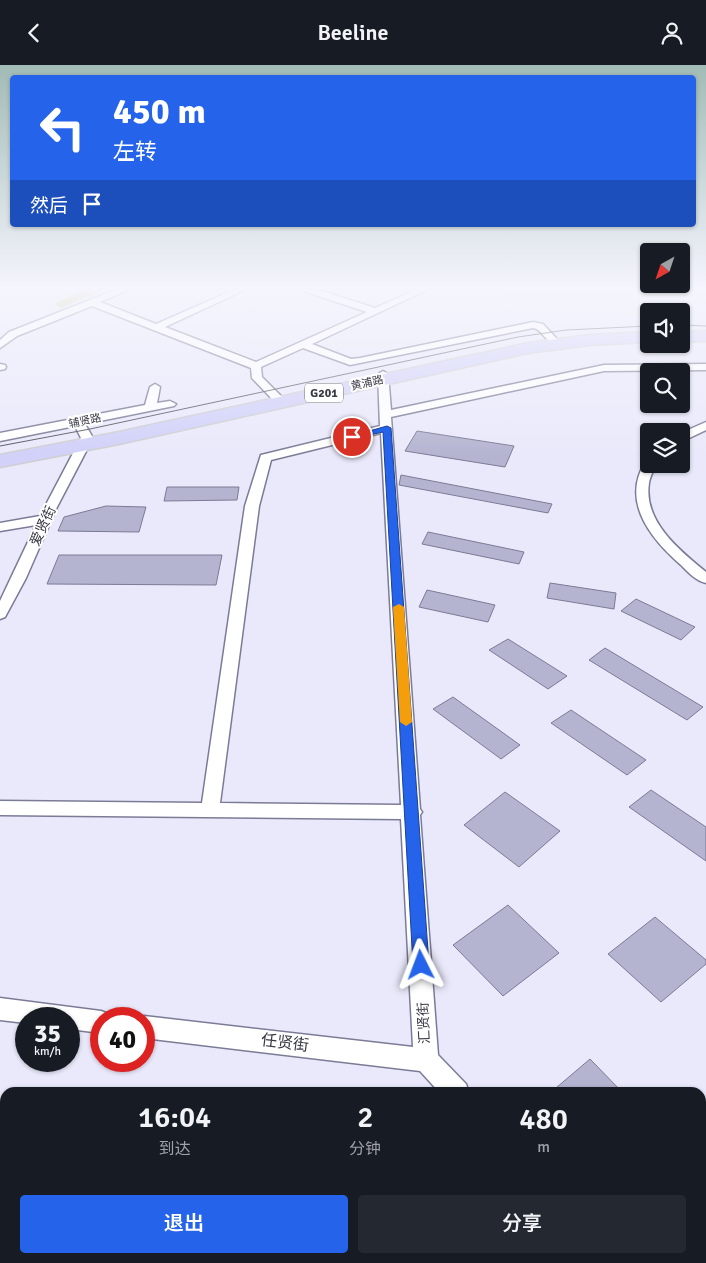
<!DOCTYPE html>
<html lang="zh">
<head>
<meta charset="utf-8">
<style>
  :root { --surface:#171b24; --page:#242831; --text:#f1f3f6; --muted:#9ea1a6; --accent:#2563eb }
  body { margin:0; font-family:Signika,"Noto Sans SC",sans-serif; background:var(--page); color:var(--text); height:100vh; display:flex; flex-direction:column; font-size:19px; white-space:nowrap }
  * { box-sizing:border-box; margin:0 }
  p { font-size:16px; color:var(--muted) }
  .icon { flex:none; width:28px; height:28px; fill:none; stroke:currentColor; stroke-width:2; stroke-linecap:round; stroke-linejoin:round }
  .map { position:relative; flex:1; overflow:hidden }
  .panel { position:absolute; left:0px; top:1022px; width:706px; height:176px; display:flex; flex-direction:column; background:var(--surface); border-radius:15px 15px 0 0; box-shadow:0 1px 4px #0004 }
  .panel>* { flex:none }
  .banner { position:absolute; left:10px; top:10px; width:686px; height:152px; border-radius:5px; box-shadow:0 1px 4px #0004; background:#2563eb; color:#fff; overflow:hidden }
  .needle { width:32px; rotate:220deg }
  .fabs { position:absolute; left:640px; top:178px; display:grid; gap:10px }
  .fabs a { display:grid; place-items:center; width:50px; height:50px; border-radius:5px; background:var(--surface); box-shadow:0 1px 4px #0004; font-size:25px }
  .speed { position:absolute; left:15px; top:942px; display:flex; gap:10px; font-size:25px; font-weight:700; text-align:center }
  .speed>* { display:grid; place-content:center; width:65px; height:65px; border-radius:50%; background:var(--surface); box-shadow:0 1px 4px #0004; line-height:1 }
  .speed small { font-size:12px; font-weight:400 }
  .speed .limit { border:8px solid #d22; background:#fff; color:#111 }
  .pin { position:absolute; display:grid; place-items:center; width:42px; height:42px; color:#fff; margin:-21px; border:2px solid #fff; border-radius:50%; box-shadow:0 1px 5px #0007 }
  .me { position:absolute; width:55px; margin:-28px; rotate:357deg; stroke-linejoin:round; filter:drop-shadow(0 0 4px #0008) }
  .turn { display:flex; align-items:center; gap:18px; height:105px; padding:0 20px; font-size:22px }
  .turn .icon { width:65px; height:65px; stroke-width:2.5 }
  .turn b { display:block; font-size:35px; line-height:42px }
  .then { display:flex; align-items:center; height:48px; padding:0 20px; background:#0003; gap:10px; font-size:19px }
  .eta { display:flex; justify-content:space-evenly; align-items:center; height:85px; text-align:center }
  .eta b { font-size:30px; font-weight:600; line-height:35px }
  .primary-button { display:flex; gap:10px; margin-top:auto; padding:10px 20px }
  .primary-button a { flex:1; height:58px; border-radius:5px; background:var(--accent); color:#fff; font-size:20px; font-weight:600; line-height:58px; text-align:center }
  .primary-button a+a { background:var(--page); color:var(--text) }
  header { display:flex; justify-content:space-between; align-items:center; height:65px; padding:0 20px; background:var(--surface); font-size:22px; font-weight:600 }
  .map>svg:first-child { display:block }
  .forest { fill:#c6b659 }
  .building { fill:#b4b4d1; stroke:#7b7b96 }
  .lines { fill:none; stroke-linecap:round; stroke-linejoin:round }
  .minor-casing { stroke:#7b7b96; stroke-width:3 }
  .highway-casing { stroke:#cfcfd2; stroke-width:3 }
  .minor { fill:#fff; fill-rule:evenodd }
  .highway { fill:#d1d1f9; fill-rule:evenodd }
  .tram { stroke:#565663; stroke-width:1 }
  .route { fill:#2563eb; stroke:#184099 }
  .slow { fill:#f59e0b }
  .labels { text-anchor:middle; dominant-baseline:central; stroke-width:4; stroke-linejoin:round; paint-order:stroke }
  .far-street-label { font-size:11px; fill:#393945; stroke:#fff }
  .shield { fill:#fff; stroke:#74747d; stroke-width:1 }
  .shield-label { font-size:12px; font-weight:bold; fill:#393945 }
  .street-label { font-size:14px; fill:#393945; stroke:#fff }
  .near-street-label { font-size:16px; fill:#393945; stroke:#fff }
</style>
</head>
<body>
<header><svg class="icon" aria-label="back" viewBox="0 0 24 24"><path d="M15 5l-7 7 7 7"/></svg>Beeline<svg class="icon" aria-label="person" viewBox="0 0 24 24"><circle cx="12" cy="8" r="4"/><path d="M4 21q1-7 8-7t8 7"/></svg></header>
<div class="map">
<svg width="706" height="1198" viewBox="0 0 706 1198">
  <rect width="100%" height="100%" fill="#e9e9fb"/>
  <!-- forest -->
  <path class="forest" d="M86,223H110L61,243L54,239Z"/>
  <!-- building -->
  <g class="building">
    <path d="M417,366L514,381L505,402L405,386Z"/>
    <path d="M401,410L552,439L548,448L399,420Z"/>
    <path d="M167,422H239L237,435L164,436Z"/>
    <path d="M106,441L146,442L139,467L58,466L64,452Z"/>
    <path d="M428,467L524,487L519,499L422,479Z"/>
    <path d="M59,490H222L216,520L47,519Z"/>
    <path d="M550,518L616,528L614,544L547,533Z"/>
    <path d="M427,525L495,540L488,557L419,542Z"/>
    <path d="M636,534L695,562L681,575L621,546Z"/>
    <path d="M508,574L567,611L548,624L489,585Z"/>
    <path d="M605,583L703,642L687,655L589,595Z"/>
    <path d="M453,632L520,680L501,694L433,644Z"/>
    <path d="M571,645L646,695L627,710L551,658Z"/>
    <path d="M651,725L706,762V796L629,742Z"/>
    <path d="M505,727L560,766L519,802L464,760Z"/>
    <path d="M508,840L559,888L503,931L453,880Z"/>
    <path d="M655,852L706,895V899L661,937L608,889Z"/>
    <path d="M590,994L623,1028H550Z"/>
  </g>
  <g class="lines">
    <!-- minor casing -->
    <g class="minor-casing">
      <g id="minor">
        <path d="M120,223H133L100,237L156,259L238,223H249L165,262L256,297L367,247L300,225L299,223H312L375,243L420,223H431L312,279L351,294L360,293L533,257L543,259L557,274L552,277C544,275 542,264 533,263L350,300L303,283L261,302L262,312L282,332L276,335L272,334L252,313L251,303L92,241L17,271L0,283V275L9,267Z"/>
        <path d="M0,299L5,300L6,302L5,304L0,305Z"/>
        <path d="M706,299V305L604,306L391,352L420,744L422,747L420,750L438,990L466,1019L469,1028H440L420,1006L144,973V954H137L144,951L413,982L401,754L0,750V736L202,738L245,441L261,390L380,361L378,309L383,306L388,309L391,345L604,300ZM381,368L401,740L220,738L259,441L271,395Z"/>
        <path d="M155,319L160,322L157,338L170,336L176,339L174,341L85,359L93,373L57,442L26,513L5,552L0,554V536L36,460L0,466V458L40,451L81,373L75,361L0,376V368L145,340L150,322Z"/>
        <path d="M706,357V365L681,377V368Z"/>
        <path d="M646,396H649V399H656C654,405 650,411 649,418C643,456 679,485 706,507V518C696,516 688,507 681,500C651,474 620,436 646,396Z"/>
        <path d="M0,933L101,946L109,949L111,954H101V968L69,964V954H26V958L0,955Z"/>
        <path d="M706,1122V1151L701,1153V1124Z"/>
        <path d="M598,1194H628L630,1198H600Z"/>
        <path d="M633,1194H663L661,1198H631Z"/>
      </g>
    </g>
    <!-- highway casing -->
    <g class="highway-casing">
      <g id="highway">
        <path d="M706,266V276L681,277V267Z"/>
        <path d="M649,267V277L589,280L528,288L119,379L0,402V390L119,367L528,278L589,270Z"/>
      </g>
    </g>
    <!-- minor -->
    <use href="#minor" class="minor"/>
    <!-- highway -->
    <use href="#highway" class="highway"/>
    <!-- tram -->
    <g class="tram">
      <path d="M681,260L706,261"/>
      <path d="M0,381L90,364L518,272L566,265L649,261"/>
    </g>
  </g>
  <!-- sky -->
  <linearGradient id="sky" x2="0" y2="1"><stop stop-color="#a1bbb6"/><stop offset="0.57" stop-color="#f5f5fd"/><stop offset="1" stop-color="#f5f5fd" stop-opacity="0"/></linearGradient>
  <rect width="706" height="391" fill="url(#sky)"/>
  <!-- route -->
  <path class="route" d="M387,361L391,363L429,900L426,905L421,907L415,905L413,900L383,367L352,374L348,372Z"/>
  <!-- slow -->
  <path class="slow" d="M399,539L404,542L412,657L406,661L400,657L393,542Z"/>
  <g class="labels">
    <!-- far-street labels -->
    <g class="far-street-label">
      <text transform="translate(367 318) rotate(-13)">黄浦路</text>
      <text transform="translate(85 356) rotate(-12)">辅贤路</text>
    </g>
    <!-- shield labels -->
    <rect class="shield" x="305" y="318.5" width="38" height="19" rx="4"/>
    <g class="shield-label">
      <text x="324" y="328">G201</text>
    </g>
    <!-- street labels -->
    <g class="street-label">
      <text transform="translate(43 461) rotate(-65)">爱贤街</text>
      <text transform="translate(424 958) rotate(-93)">汇贤街</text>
    </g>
    <!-- near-street labels -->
    <g class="near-street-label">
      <text transform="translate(285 978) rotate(7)">任贤街</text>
    </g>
  </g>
</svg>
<div class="fabs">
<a><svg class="needle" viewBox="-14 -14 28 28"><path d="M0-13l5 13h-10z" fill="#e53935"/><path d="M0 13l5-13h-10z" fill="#9ea1a6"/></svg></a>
<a><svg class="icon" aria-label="sound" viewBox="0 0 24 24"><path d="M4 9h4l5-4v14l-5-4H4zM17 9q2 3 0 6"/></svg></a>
<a><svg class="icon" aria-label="search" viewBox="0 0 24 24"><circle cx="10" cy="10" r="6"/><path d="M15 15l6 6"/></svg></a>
<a><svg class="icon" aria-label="layers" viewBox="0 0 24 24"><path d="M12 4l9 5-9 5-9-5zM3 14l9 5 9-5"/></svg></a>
</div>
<div class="speed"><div>35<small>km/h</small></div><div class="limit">40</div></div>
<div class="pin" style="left:352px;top:372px;background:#d93025"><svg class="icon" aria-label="arrive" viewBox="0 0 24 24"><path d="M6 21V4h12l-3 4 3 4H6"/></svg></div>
<svg class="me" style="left:421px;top:900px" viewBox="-20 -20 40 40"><path d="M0-17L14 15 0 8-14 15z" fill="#2563eb" stroke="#fff" stroke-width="4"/></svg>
<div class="banner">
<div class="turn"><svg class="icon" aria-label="left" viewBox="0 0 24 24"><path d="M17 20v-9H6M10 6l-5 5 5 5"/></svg><div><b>450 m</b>左转</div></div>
<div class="then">然后<svg class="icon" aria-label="arrive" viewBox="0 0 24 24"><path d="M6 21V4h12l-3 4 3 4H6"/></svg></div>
</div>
<section class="panel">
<div class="eta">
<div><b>16:04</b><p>到达</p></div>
<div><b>2</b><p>分钟</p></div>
<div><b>480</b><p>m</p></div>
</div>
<div class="primary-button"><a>退出</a><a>分享</a></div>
</section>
</div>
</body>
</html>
